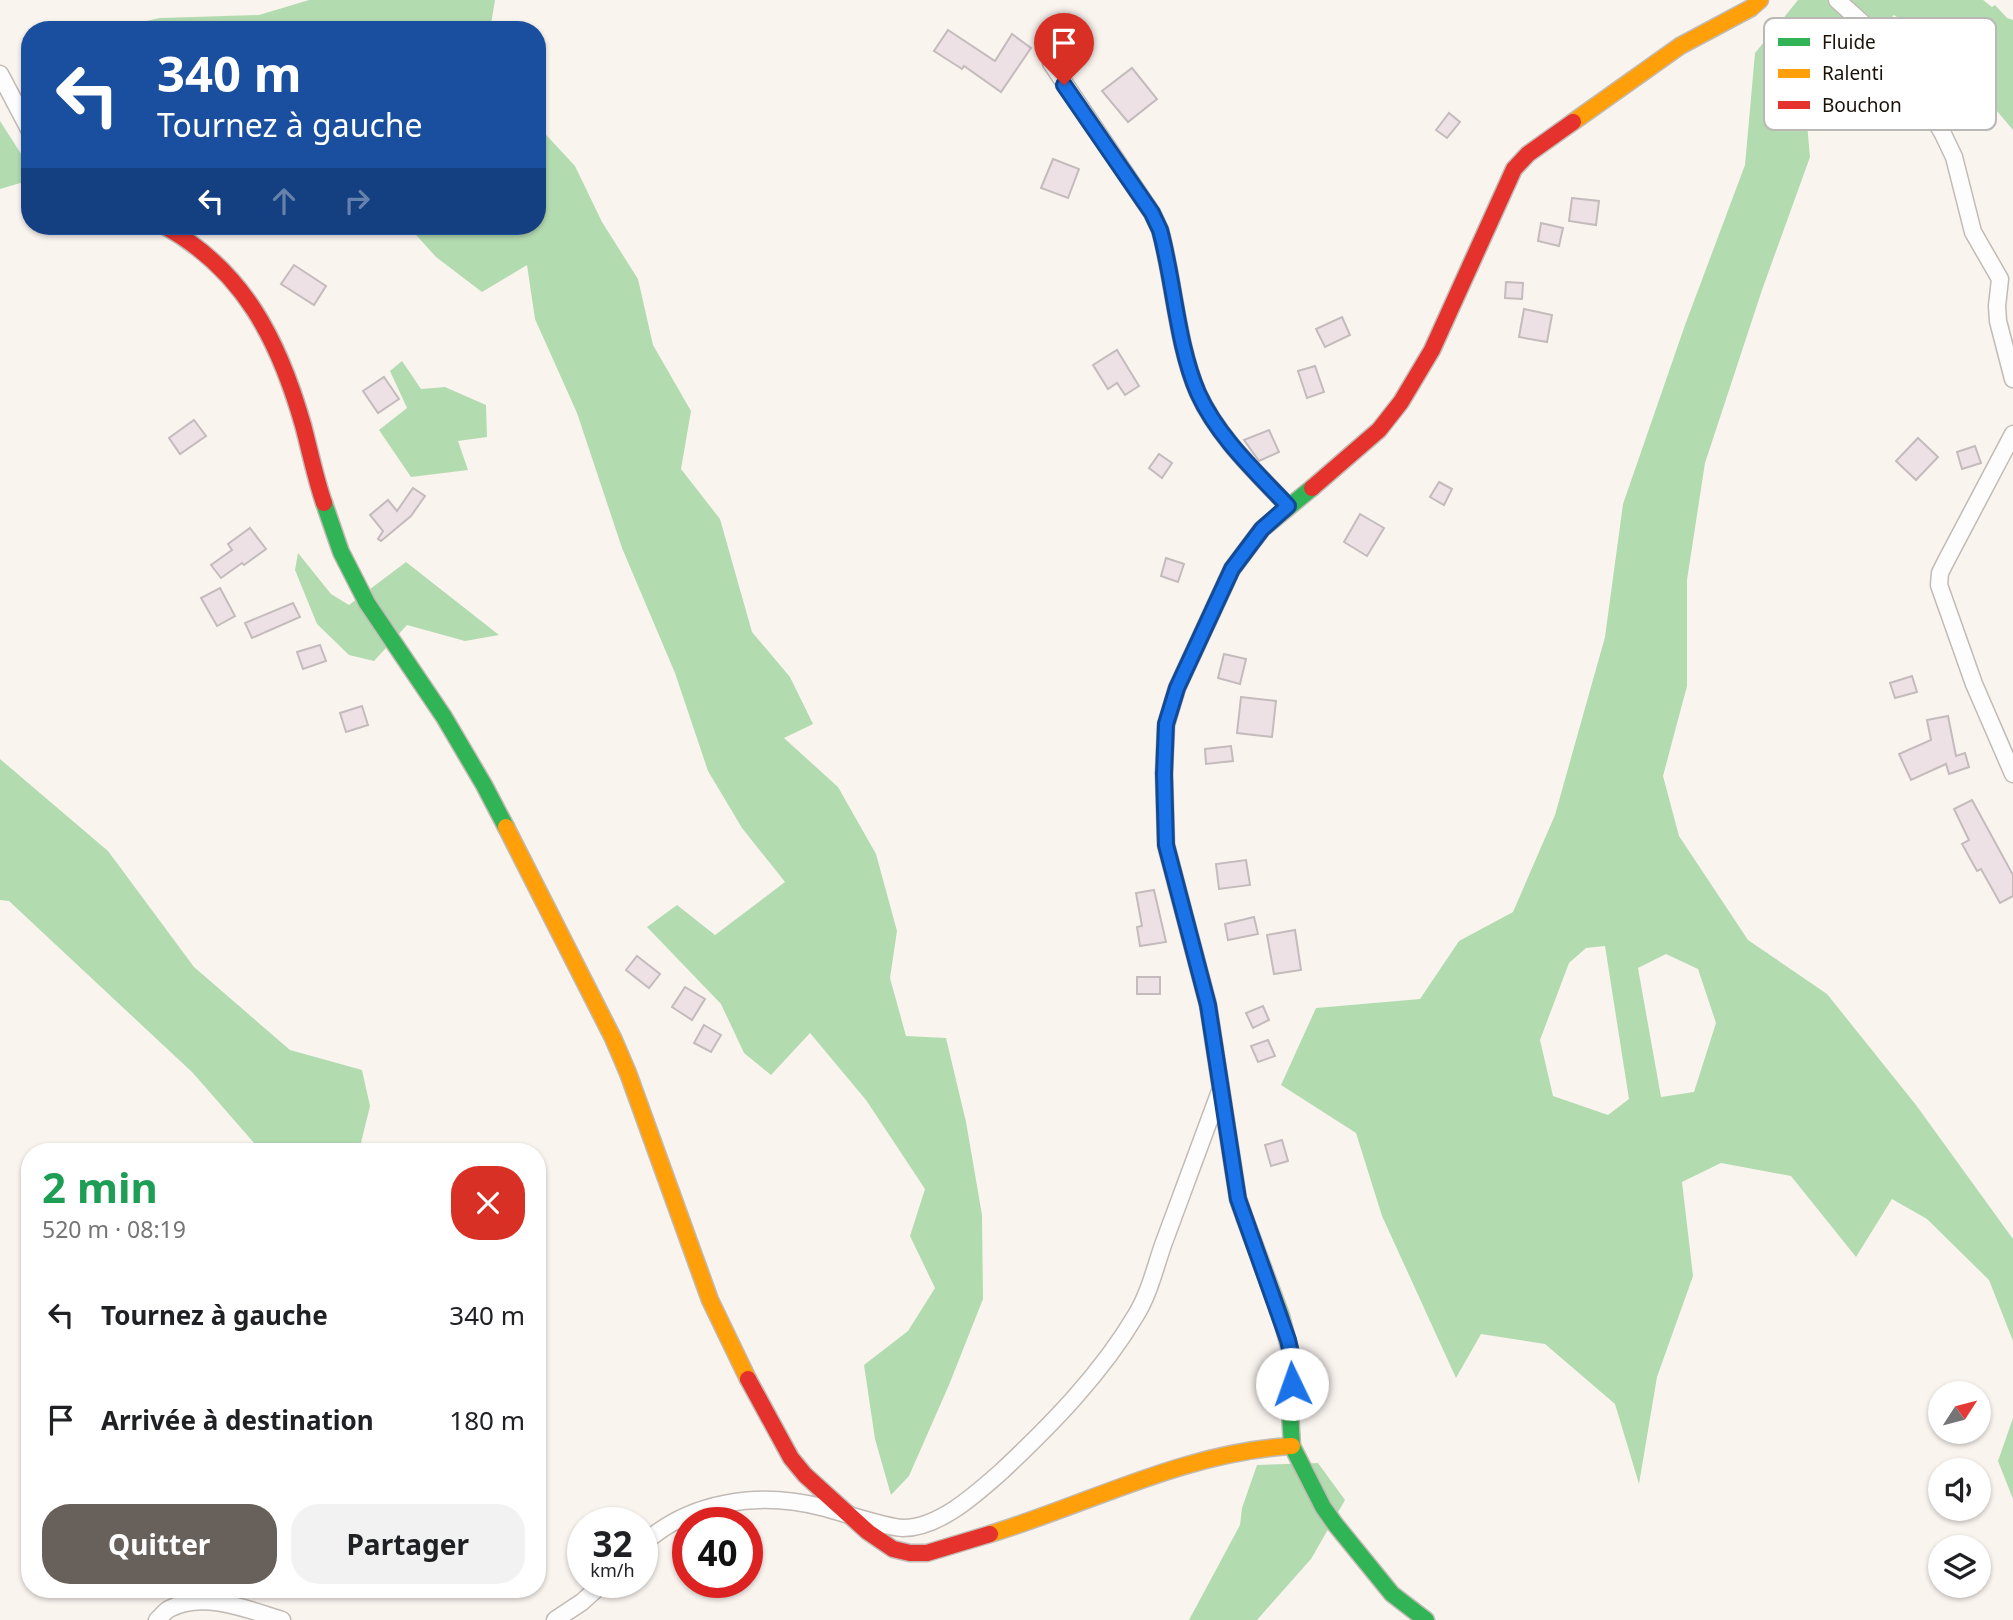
<!DOCTYPE html>
<html lang="fr">
<head>
<meta charset="utf-8">
<style>
  :root { --surface:#fff; --page:#f2f2f2; --text:#202124; --muted:#757577; --accent:#68605a }
  body { margin:0; font-family:"Noto Sans",sans-serif; background:var(--page); color:var(--text); height:100vh; display:flex; flex-direction:column; font-size:26px; white-space:nowrap }
  * { box-sizing:border-box; margin:0 }
  p { font-size:23px; color:var(--muted) }
  .icon { flex:none; width:38px; height:38px; fill:none; stroke:currentColor; stroke-width:2; stroke-linecap:round; stroke-linejoin:round }
  .map { position:relative; flex:1; overflow:hidden }
  .side { position:absolute; left:21px; top:1143px; width:525px; height:455px; display:flex; flex-direction:column; background:var(--surface); border-radius:28px; box-shadow:0 2px 5px #0004 }
  .side>* { flex:none }
  .hud { position:absolute; left:21px; top:21px; width:525px; height:214px; border-radius:28px; box-shadow:0 2px 5px #0004; background:#1a4fa0; color:#fff; overflow:hidden }
  .needle { width:46px; rotate:54deg }
  .controls { position:absolute; left:1928px; top:1381px; display:grid; gap:14px }
  .controls a { display:grid; place-items:center; width:63px; height:63px; border-radius:50%; background:var(--surface); box-shadow:0 2px 5px #0004; font-size:35px }
  .speed { position:absolute; left:567px; top:1507px; display:flex; gap:14px; font-size:35px; font-weight:700; text-align:center }
  .speed>* { display:grid; place-content:center; width:91px; height:91px; border-radius:50%; background:var(--surface); box-shadow:0 2px 5px #0004; line-height:1 }
  .speed small { font-size:18px; font-weight:400 }
  .speed .limit { border:10px solid #d22; background:#fff; color:#111 }
  .pin { position:absolute; display:grid; place-items:center; width:60px; height:60px; color:#fff; margin:-72px -30px; border-radius:50% 50% 50% 0; rotate:-45deg; box-shadow:0 0 7px #0007 }
  .pin .icon { rotate:45deg }
  .me { position:absolute; width:77px; margin:-38px; rotate:357deg; stroke-linejoin:round; filter:drop-shadow(0 0 5px #0008) }
  .turn { display:flex; align-items:center; gap:24px; height:147px; padding:0 21px; font-size:32px }
  .turn .icon { width:91px; height:91px; stroke-width:2.5 }
  .turn b { display:block; font-size:49px; line-height:60px }
  .lanes { display:flex; align-items:center; height:66px; padding:0 21px; background:#0003; justify-content:center; gap:35px; direction:ltr }
  .lanes .off { opacity:.35 }
  .round { display:grid; place-items:center; flex:none; width:74px; height:74px; border-radius:28px; background:var(--page) }
  .summary { display:flex; align-items:center; justify-content:space-between; height:119px; padding:0 21px }
  h1 { font-size:42px; font-weight:700; line-height:52px; color:#1e9e55 }
  .button { display:flex; gap:14px; margin-top:auto; padding:14px 21px }
  .button a { flex:1; height:80px; border-radius:28px; background:var(--accent); color:#fff; font-size:28px; font-weight:700; line-height:80px; text-align:center }
  .button a+a { background:var(--page); color:var(--text) }
  ul { padding:0; list-style:none }
  li { display:flex; align-items:center; gap:21px; height:105px; padding:0 21px }
  li div { flex:1 }
  li b { display:block; font-size:26px }
  li em { font-style:normal }
  .map>svg:first-child { display:block }
  .forest { fill:#b3dbb0; fill-rule:evenodd }
  .building { fill:#eee1e6; stroke:#c3bbbc; stroke-width:2 }
  .lines { fill:none; stroke-linecap:round; stroke-linejoin:round }
  .street-casing { stroke:#c2bab4; stroke-width:19 }
  .fast-casing { stroke:#c2bab4; stroke-width:19 }
  .slow-casing { stroke:#c2bab4; stroke-width:19 }
  .jam-casing { stroke:#c2bab4; stroke-width:19 }
  .street { stroke:#fefdfd; stroke-width:16 }
  .fast { stroke:#30b455; stroke-width:16 }
  .slow { stroke:#ff9f0a; stroke-width:16 }
  .jam { stroke:#e5322d; stroke-width:16 }
  .route-casing { stroke:#114b97; stroke-width:18 }
  .route { stroke:#1a73e8; stroke-width:12 }
  .key { fill:#fff; stroke:#bab8b5; stroke-width:2 }
  .key-label { font-size:19px; fill:#1a1109 }
</style>
</head>
<body>
<div class="map">
<svg width="2013" height="1620" viewBox="0 0 2013 1620">
  <rect width="100%" height="100%" fill="#faf4ef"/>
  <!-- forest -->
  <g class="forest">
    <path d="M309,0H495L490,30H116L119,27L160,18L259,15Z"/>
    <path d="M1798,0H1983L1992,7L1995,5L2007,18L2013,20V130L1947,52L1894,15L1805,101L1810,157L1762,290L1705,463L1687,580V686L1663,776L1679,836L1748,940L1827,994L1916,1105L2013,1239V1341L1989,1280L1927,1219L1892,1199L1856,1257L1791,1176L1721,1163L1682,1182L1693,1276L1657,1377L1639,1484L1615,1404L1545,1344L1481,1334L1456,1378L1382,1216L1356,1133L1281,1085L1316,1008L1420,999L1459,941L1513,912L1555,815L1605,637L1623,504L1685,325L1745,165L1755,53ZM1605,946L1629,1099L1608,1115L1553,1096L1540,1040L1569,963L1586,948ZM1666,954L1698,969L1716,1023L1694,1092L1661,1097L1638,968Z"/>
    <path d="M0,121L25,160L27,181L0,189Z"/>
    <path d="M537,125L575,166L602,222L638,279L653,345L691,411L681,469L720,519L752,632L790,677L813,724L784,738L838,787L876,854L897,931L890,978L906,1036L946,1038L966,1122L982,1215L983,1299L949,1385L909,1476L891,1495L875,1439L864,1365L908,1331L935,1288L910,1236L925,1189L866,1100L810,1033L771,1075L744,1053L721,1004L647,927L677,905L715,935L785,882L742,828L708,771L675,673L622,548L577,413L535,319L527,265L482,292L436,257L408,226H537Z"/>
    <path d="M402,361L421,389L445,387L486,405L487,437L458,441L468,470L411,477L379,430L407,408L390,371Z"/>
    <path d="M298,553L331,594L349,605L406,562L499,635L465,641L407,625L374,661L349,655L317,624L295,570Z"/>
    <path d="M0,759L108,851L194,967L290,1050L362,1070L370,1106L359,1151H261L193,1073L9,901L0,900Z"/>
    <path d="M2013,1418V1499L1998,1461Z"/>
    <path d="M1318,1463L1345,1500L1311,1559L1257,1620H1189L1240,1525L1242,1508L1257,1465Z"/>
  </g>
  <!-- building -->
  <g class="building">
    <path d="M948,30L995,61L1012,34L1031,48L1001,92L964,66L962,69L934,51Z"/>
    <path d="M1132,68L1157,99L1128,122L1102,91Z"/>
    <path d="M1449,113L1460,122L1447,138L1436,130Z"/>
    <path d="M1053,159L1079,169L1068,198L1041,188Z"/>
    <path d="M1572,198L1599,201L1596,225L1569,221Z"/>
    <path d="M1541,223L1563,228L1559,246L1538,241Z"/>
    <path d="M294,265L326,286L314,305L281,284Z"/>
    <path d="M1506,282L1523,283L1522,299L1505,298Z"/>
    <path d="M1524,309L1552,315L1547,342L1519,337Z"/>
    <path d="M1342,317L1350,335L1325,347L1316,329Z"/>
    <path d="M1117,350L1139,386L1125,395L1117,383L1108,389L1093,365Z"/>
    <path d="M1315,366L1324,392L1307,398L1298,371Z"/>
    <path d="M384,377L399,399L378,413L363,391Z"/>
    <path d="M194,420L206,436L180,454L169,438Z"/>
    <path d="M1269,430L1279,452L1259,461L1244,440Z"/>
    <path d="M1918,438L1938,457L1916,480L1896,461Z"/>
    <path d="M1975,446L1981,463L1962,469L1957,452Z"/>
    <path d="M1159,454L1172,463L1162,478L1149,468Z"/>
    <path d="M1439,482L1452,489L1444,505L1430,497Z"/>
    <path d="M413,488L425,496L411,516L381,541L378,539L383,531L370,515L388,500L397,511Z"/>
    <path d="M1360,514L1384,528L1367,556L1344,542Z"/>
    <path d="M250,528L266,549L244,565L242,563L221,578L211,565L232,550L228,544Z"/>
    <path d="M1166,558L1184,564L1178,582L1161,576Z"/>
    <path d="M220,588L235,616L217,626L201,598Z"/>
    <path d="M293,603L300,617L252,638L245,623Z"/>
    <path d="M320,645L326,661L303,669L297,652Z"/>
    <path d="M1224,654L1246,659L1240,684L1218,678Z"/>
    <path d="M1912,676L1917,692L1895,698L1890,683Z"/>
    <path d="M1241,697L1276,701L1272,737L1237,733Z"/>
    <path d="M362,706L368,725L346,732L340,713Z"/>
    <path d="M1948,716L1956,756L1965,753L1969,767L1949,774L1946,764L1911,780L1899,754L1931,740L1927,720Z"/>
    <path d="M1231,746L1233,761L1206,764L1205,749Z"/>
    <path d="M1972,800L2013,875V896L2000,903L1981,869L1977,871L1962,844L1969,840L1954,809Z"/>
    <path d="M1246,860L1250,885L1219,889L1216,864Z"/>
    <path d="M1154,890L1166,942L1140,946L1137,927L1142,926L1136,893Z"/>
    <path d="M1254,917L1258,934L1228,940L1225,924Z"/>
    <path d="M1295,930L1301,970L1274,974L1267,935Z"/>
    <path d="M637,956L660,974L649,988L626,970Z"/>
    <rect x="1137" y="977" width="23" height="17"/>
    <path d="M685,987L705,999L692,1020L672,1007Z"/>
    <path d="M1263,1006L1269,1020L1253,1028L1246,1013Z"/>
    <path d="M704,1025L721,1035L711,1052L694,1043Z"/>
    <path d="M1268,1040L1275,1056L1258,1062L1251,1046Z"/>
    <path d="M1282,1140L1288,1161L1271,1166L1265,1145Z"/>
  </g>
  <g class="lines">
    <!-- street casing -->
    <g class="street-casing">
      <g id="street">
        <path d="M1837,0L1876,35L1912,81L1943,134L1954,157L1973,232L2000,279L1997,306L1998,321L2013,379"/>
        <path d="M1051,63L1152,213L1160,230C1174,281 1177,345 1198,393C1218,437 1255,471 1288,506"/>
        <path d="M0,74L30,131"/>
        <path d="M2013,434L1946,561L1940,573L1939,585L1974,684L2013,774"/>
        <path d="M642,1545C689,1501 759,1491 821,1507C842,1512 883,1527 903,1528C939,1528 976,1494 1002,1471C1052,1424 1101,1374 1136,1315C1149,1294 1155,1268 1163,1245C1182,1194 1201,1142 1220,1091"/>
        <path d="M157,1620C161,1617 165,1611 169,1609C203,1590 249,1610 282,1620"/>
        <path d="M555,1620L582,1602L604,1582"/>
      </g>
    </g>
    <!-- fast casing -->
    <g class="fast-casing">
      <g id="fast">
        <path d="M324,503L341,552L367,603L444,717L484,785L506,827"/>
        <path d="M1164,773L1166,725L1177,688L1232,569L1262,529L1312,488"/>
        <path d="M1245,1219L1281,1316L1293,1362L1290,1412L1292,1446L1323,1507L1335,1524L1392,1594L1426,1620"/>
      </g>
    </g>
    <!-- slow casing -->
    <g class="slow-casing">
      <g id="slow">
        <path d="M1573,122L1680,46L1751,8L1760,0"/>
        <path d="M1164,773L1166,845L1208,1005L1238,1199L1245,1219"/>
        <path d="M506,827L613,1038L628,1073L710,1300L748,1379"/>
        <path d="M990,1534C1091,1503 1185,1452 1292,1446"/>
      </g>
    </g>
    <!-- jam casing -->
    <g class="jam-casing">
      <g id="jam">
        <path d="M164,226C244,270 279,341 303,425C310,451 315,477 324,503"/>
        <path d="M1312,488L1379,430L1401,402L1432,350L1514,169L1528,154L1573,122"/>
        <path d="M748,1379L791,1458L805,1475L868,1532L893,1549L910,1553H927L990,1534"/>
      </g>
    </g>
    <!-- street -->
    <use href="#street" class="street"/>
    <!-- fast -->
    <use href="#fast" class="fast"/>
    <!-- slow -->
    <use href="#slow" class="slow"/>
    <!-- jam -->
    <use href="#jam" class="jam"/>
  </g>
  <g class="lines">
    <!-- route casing -->
    <g class="route-casing">
      <path id="route" d="M1064,85L1152,213L1160,230C1174,281 1177,345 1198,393C1218,437 1255,471 1288,506L1262,529L1232,569L1177,688L1166,724L1164,774L1166,845L1208,1005L1238,1199L1288,1340L1293,1362L1292,1384"/>
    </g>
    <!-- route -->
    <use href="#route" class="route"/>
  </g>
  <!-- legend -->
  <rect x="1764" y="18" width="232" height="112" rx="10" class="key"/>
  <rect x="1778" y="38" width="32" height="8" fill="#30b455"/>
  <rect x="1778" y="69" width="32" height="9" fill="#ff9f0a"/>
  <rect x="1778" y="101" width="32" height="8" fill="#e5322d"/>
  <g class="key-label">
    <text x="1822" y="49">Fluide</text>
    <text x="1822" y="80">Ralenti</text>
    <text x="1822" y="112">Bouchon</text>
  </g>
</svg>
<div class="controls">
<a><svg class="needle" viewBox="-14 -14 28 28"><path d="M0-13l5 13h-10z" fill="#e53935"/><path d="M0 13l5-13h-10z" fill="#757577"/></svg></a>
<a><svg class="icon" aria-label="sound" viewBox="0 0 24 24"><path d="M4 9h4l5-4v14l-5-4H4zM17 9q2 3 0 6"/></svg></a>
<a><svg class="icon" aria-label="layers" viewBox="0 0 24 24"><path d="M12 4l9 5-9 5-9-5zM3 14l9 5 9-5"/></svg></a>
</div>
<div class="speed"><div>32<small>km/h</small></div><div class="limit">40</div></div>
<div class="pin" style="left:1064px;top:85px;background:#d93025"><svg class="icon" aria-label="arrive" viewBox="0 0 24 24"><path d="M6 21V4h12l-3 4 3 4H6"/></svg></div>
<svg class="me" style="left:1292px;top:1384px" viewBox="-20 -20 40 40"><circle r="19" fill="#fff"/><path d="M0-13L10 11 0 6-10 11z" fill="#1a73e8"/></svg>
<div class="hud">
<div class="turn"><svg class="icon" aria-label="left" viewBox="0 0 24 24"><path d="M17 20v-9H6M10 6l-5 5 5 5"/></svg><div><b>340 m</b>Tournez à gauche</div></div>
<div class="lanes"><svg class="icon" aria-label="left" viewBox="0 0 24 24"><path d="M17 20v-9H6M10 6l-5 5 5 5"/></svg><svg class="icon off" aria-label="ahead" viewBox="0 0 24 24"><path d="M12 20V5M6 11l6-6 6 6"/></svg><svg class="icon off" aria-label="right" viewBox="0 0 24 24"><path d="M7 20v-9h11M14 6l5 5-5 5"/></svg></div>
</div>
<section class="side">
<div class="summary"><div><h1>2 min</h1><p>520 m · 08:19</p></div><a class="round" style="background:#d93025;color:#fff"><svg class="icon" aria-label="close" viewBox="0 0 24 24"><path d="M6 6l12 12M18 6L6 18"/></svg></a></div>
<ul>
<li><svg class="icon" aria-label="left" viewBox="0 0 24 24"><path d="M17 20v-9H6M10 6l-5 5 5 5"/></svg><div><b>Tournez à gauche</b></div><em>340 m</em></li>
<li><svg class="icon" aria-label="arrive" viewBox="0 0 24 24"><path d="M6 21V4h12l-3 4 3 4H6"/></svg><div><b>Arrivée à destination</b></div><em>180 m</em></li>
</ul>
<div class="button"><a>Quitter</a><a>Partager</a></div>
</section>
</div>
</body>
</html>
